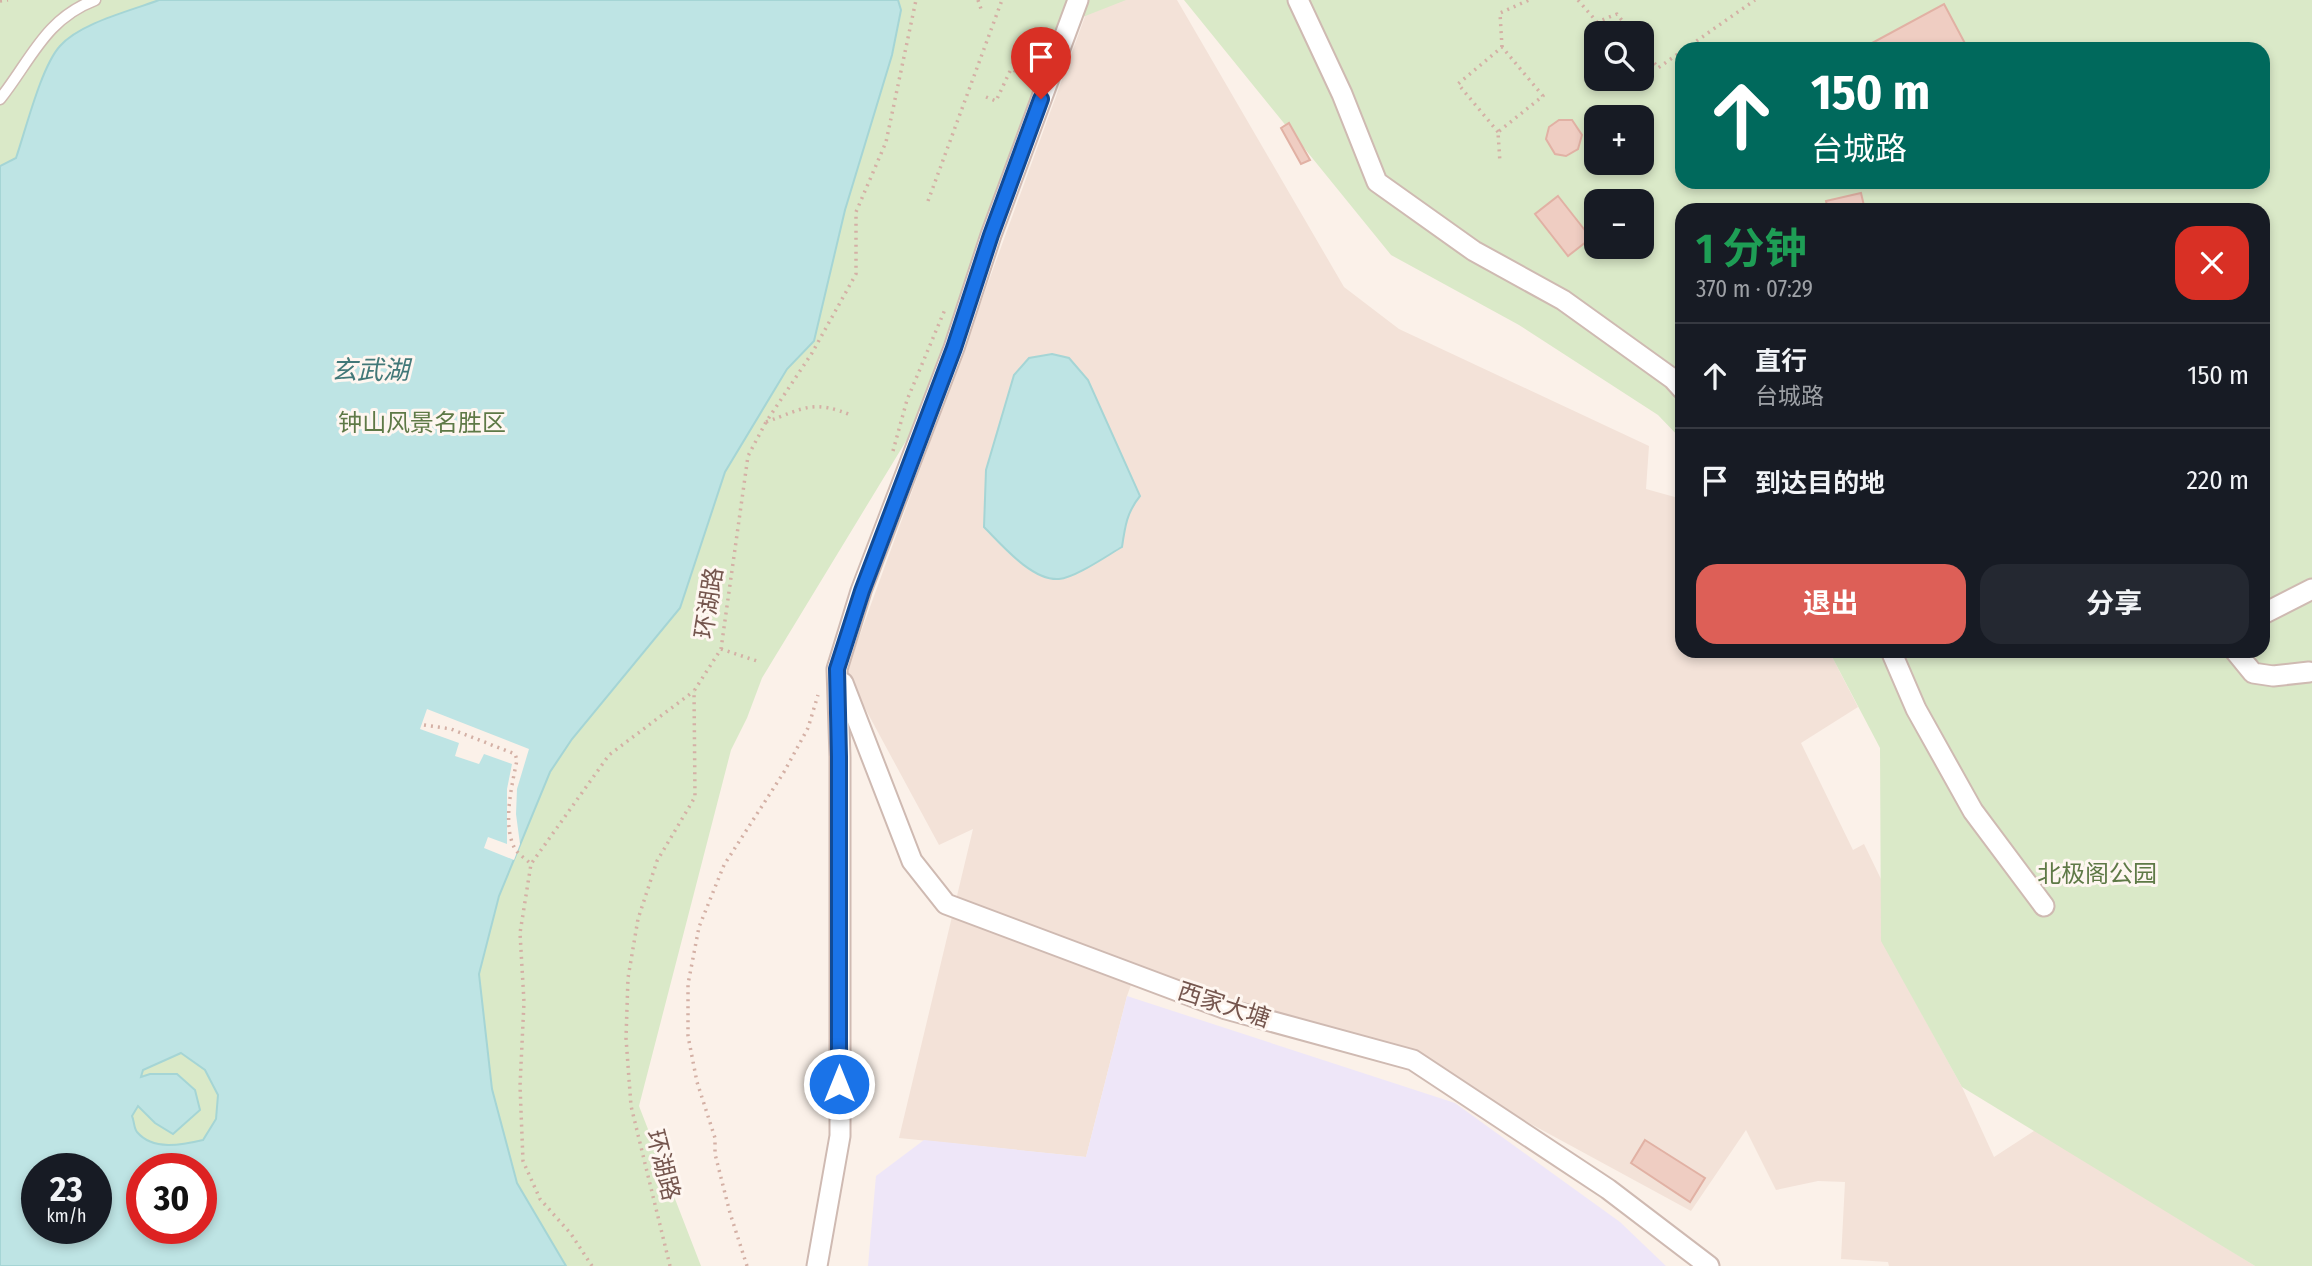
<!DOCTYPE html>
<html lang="zh">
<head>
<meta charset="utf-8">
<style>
  :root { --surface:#171b24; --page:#242831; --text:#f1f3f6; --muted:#9ea1a6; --line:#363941; --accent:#dd5f57 }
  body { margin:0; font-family:"Fira Sans Condensed","Noto Sans SC",sans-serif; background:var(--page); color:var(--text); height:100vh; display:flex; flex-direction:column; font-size:26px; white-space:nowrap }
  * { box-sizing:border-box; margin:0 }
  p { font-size:23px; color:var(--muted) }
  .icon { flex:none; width:38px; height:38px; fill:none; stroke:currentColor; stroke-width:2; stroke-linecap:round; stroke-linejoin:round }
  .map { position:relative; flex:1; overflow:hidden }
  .panel { position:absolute; left:1675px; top:203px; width:595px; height:455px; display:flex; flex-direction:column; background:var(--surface); border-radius:21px; box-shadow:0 4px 10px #0003 }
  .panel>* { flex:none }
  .guide { position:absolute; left:1675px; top:42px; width:595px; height:147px; border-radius:21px; box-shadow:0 4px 10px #0003; background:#00695c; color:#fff; overflow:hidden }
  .buttons { position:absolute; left:1584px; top:21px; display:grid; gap:14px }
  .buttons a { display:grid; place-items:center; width:70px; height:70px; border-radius:14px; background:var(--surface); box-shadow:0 4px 10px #0003; font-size:35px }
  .speed { position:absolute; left:21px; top:1153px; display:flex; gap:14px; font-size:35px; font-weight:700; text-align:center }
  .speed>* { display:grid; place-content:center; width:91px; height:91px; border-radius:50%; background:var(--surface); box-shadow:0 4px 10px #0003; line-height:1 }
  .speed small { font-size:18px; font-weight:400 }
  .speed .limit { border:10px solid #d22; background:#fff; color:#111 }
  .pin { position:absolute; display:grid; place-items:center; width:60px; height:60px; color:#fff; margin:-72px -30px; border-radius:50% 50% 50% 0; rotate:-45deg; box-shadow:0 0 7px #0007 }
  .pin .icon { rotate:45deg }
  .me { position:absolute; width:77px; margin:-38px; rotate:0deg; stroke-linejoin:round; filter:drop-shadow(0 0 5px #0008) }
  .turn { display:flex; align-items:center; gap:24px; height:147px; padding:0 21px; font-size:32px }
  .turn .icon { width:91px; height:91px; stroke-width:2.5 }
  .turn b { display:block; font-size:49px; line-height:60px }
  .round { display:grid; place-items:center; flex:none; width:74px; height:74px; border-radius:21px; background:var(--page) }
  .headline { display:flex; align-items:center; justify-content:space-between; height:119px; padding:0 21px }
  h1 { font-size:42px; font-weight:700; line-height:52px; color:#1e9e55 }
  .primary-button { display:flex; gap:14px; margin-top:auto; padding:14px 21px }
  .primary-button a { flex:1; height:80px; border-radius:21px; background:var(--accent); color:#fff; font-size:28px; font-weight:700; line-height:80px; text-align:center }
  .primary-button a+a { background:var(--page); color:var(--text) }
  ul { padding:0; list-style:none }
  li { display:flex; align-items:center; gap:21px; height:105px; padding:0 21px; border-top:2px solid var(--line) }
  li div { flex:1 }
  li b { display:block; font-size:26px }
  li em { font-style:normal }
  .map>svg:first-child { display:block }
  .residential { fill:#f3e2d8 }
  .education { fill:#eee6f8 }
  .green { fill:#dae9c8; fill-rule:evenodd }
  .water { fill:#bee4e4; stroke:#a5d5d5; stroke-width:2; fill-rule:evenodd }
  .pier { fill:#fbf1e9 }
  .building { fill:#efcdc2; stroke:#e1b1a4; stroke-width:2 }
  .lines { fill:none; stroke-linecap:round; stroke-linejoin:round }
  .lane-casing { stroke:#cfbab2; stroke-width:13 }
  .street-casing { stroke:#cfbab2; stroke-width:23 }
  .path { stroke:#d4b0a5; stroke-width:3.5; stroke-dasharray:2 5; stroke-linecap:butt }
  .lane { stroke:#fff; stroke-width:10 }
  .street { stroke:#fff; stroke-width:19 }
  .route-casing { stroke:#114b97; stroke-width:18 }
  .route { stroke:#1a73e8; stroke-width:12 }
  .labels { text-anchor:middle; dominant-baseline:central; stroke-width:6; stroke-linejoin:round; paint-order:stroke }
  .park-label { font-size:24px; fill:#5e7946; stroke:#fef6f0 }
  .street-label { font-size:24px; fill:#75564e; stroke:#fef6f0 }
  .water-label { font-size:26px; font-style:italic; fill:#427878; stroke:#fef6f0 }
</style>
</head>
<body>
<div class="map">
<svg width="2312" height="1266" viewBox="0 0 2312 1266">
  <rect width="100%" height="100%" fill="#fbf1e9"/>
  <!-- residential -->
  <path class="residential" d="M1091,0H1177L1344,287L1399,329L1649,446L1646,489L1682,499V651H1829L1858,707L1801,743L1853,850L1864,844L1895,908L1882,941L1962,1087L1994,1157L2037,1129L2255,1266H1889L1888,1262L1841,1259L1845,1182L1818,1181L1776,1190L1746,1130L1691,1211L1413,1060L1137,968L1127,996L1086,1157L899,1138L973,829L939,845L846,673Z"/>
  <!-- education -->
  <path class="education" d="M1127,996L1455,1103L1620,1222L1666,1266H868L876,1176L924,1140L1086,1157Z"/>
  <!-- green -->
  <g class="green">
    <path d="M0,0H1126L1070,22L962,349L762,678L747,718L731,750L639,1106L701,1266H0ZM37,1169H96V1228H37ZM142,1169H201V1228H142Z"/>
    <path d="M1184,0H2312V1266H2255L1962,1087L1881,941L1880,748L1829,651H2263V210H1682V440L1658,415L1519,325L1391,255ZM1596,33H1642V79H1596ZM1682,49H2263V182H1682ZM1596,117H1642V163H1596ZM1596,201H1642V247H1596Z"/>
  </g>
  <!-- water -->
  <g class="water">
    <path d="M159,0H898L901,10L892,55L845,210L814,341L787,369L725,472L680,608L572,739L550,772L499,896L479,974L492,1089L517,1183L566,1266H0V166L16,158C26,129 41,67 60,46C80,23 130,11 159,0ZM181,1053L205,1070L218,1095L216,1119L203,1140C182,1145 153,1151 137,1132C134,1129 134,1120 132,1116L138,1106L155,1123L173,1134L200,1110L195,1090L177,1074H150L141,1077L143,1070ZM37,1169H96V1228H37ZM142,1169H201V1228H142Z"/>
    <path d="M1052,354L1069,358L1088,380L1140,496C1127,512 1125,526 1122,547C1108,555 1075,578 1059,579C1032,581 1002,545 984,527L986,470L1014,375L1029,358Z"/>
  </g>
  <!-- pier -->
  <path class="pier" d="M427,709L529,749L517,789L516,814L520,844L514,860L484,848L488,837L507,844V789L512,764L484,754L479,764L455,756L459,743L420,729Z"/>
  <!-- building -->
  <g class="building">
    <path d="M1944,4L1968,49H1919L1917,45L1910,49H1861Z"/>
    <path d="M1559,120H1572L1582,135L1578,149L1566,156L1555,154L1546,139L1549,127Z"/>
    <path d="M1289,123L1310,160L1301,164L1281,128Z"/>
    <path d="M1861,193L1865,210H1828L1826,201Z"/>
    <path d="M1558,196L1591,238L1568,256L1535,214Z"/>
    <path d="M1645,1140L1705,1178L1690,1202L1631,1163Z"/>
  </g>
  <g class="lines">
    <!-- lane casing -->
    <g class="lane-casing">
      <path id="lane" d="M0,99C31,60 45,19 95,0"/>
    </g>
    <!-- street casing -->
    <g class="street-casing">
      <g id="street">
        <path d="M1298,0L1342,94L1377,182L1474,251L1563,300L1673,379L1682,389"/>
        <path d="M2263,614L2312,589"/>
        <path d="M1891,651L1916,709L1973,811L2044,906"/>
        <path d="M2235,651L2253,673L2273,676L2309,672"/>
        <path d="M843,683L912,861L946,904L1226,1009L1413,1060L1608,1189L1709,1266"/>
        <path d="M817,1266L840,1136V757L837,669L861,591L954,348L991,235L1078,0"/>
      </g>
    </g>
    <!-- path -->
    <g class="path">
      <path d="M978,0L982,12"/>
      <path d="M1578,0L1597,22L1617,14L1632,33"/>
      <path d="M0,1L8,0"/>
      <path d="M1642,46L1658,68L1682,51"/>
      <path d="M1502,47L1500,13L1529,0"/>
      <path d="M1685,49L1755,0"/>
      <path d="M986,97L996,101L1011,69L1030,78"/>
      <path d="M1498,132L1458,84L1502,47L1543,96L1498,132L1500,163"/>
      <path d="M928,201L1002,0"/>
      <path d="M766,422C805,408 813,399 853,416"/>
      <path d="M893,451L907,400L946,307"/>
      <path d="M721,649L757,661"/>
      <path d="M424,725L451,729L515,754L517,760C512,785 502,825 515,849C519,855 526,859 531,864"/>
      <path d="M592,1266L571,1234L540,1199L523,1161L520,1086L524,1002L520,933L531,864L609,755L694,691"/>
      <path d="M670,1266L631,1106L626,1038L628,978L638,919L657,861L695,797L694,691L721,649L748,456L766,422L812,353L856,274V212L886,142L916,0"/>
      <path d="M747,1266L730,1213L715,1154V1138L697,1082L688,1036V984L699,927L724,865L784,772L808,728L818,695"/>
    </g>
    <!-- lane -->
    <use href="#lane" class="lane"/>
    <!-- street -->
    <use href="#street" class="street"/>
  </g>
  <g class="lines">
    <!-- route casing -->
    <g class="route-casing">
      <path id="route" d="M839,1084V757L837,669L862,591L954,348L991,235L1041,99"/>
    </g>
    <!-- route -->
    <use href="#route" class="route"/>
  </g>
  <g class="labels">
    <!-- park labels -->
    <g class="park-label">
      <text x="422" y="423">钟山风景名胜区</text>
      <text x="2097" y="874">北极阁公园</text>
    </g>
    <!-- street labels -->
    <g class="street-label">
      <text transform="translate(709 603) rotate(-81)">环湖路</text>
      <text transform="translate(1224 1005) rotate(18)">西家大塘</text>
      <text transform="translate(663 1165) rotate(76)">环湖路</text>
    </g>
    <!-- water labels -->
    <g class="water-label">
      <text x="370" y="370">玄武湖</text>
    </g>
  </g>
</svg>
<div class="buttons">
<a><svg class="icon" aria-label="search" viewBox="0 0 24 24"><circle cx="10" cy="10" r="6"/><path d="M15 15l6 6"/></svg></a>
<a>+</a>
<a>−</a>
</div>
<div class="speed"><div>23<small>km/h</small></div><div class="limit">30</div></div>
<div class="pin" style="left:1041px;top:99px;background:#d93025"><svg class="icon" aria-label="arrive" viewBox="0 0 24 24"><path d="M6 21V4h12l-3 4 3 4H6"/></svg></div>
<svg class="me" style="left:839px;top:1084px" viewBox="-20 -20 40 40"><circle r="17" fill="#1a73e8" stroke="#fff" stroke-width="3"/><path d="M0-11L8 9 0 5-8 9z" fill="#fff"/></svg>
<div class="guide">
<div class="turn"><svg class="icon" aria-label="ahead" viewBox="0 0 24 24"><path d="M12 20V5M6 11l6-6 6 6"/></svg><div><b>150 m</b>台城路</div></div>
</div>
<section class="panel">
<div class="headline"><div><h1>1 分钟</h1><p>370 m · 07:29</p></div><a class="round" style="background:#d93025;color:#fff"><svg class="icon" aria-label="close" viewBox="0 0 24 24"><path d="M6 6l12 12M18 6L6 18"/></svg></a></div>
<ul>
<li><svg class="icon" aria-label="ahead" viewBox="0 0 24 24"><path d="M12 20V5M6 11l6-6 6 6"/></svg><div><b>直行</b><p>台城路</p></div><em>150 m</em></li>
<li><svg class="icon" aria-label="arrive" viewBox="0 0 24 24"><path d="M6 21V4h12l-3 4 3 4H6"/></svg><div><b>到达目的地</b></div><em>220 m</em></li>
</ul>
<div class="primary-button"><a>退出</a><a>分享</a></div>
</section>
</div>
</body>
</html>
